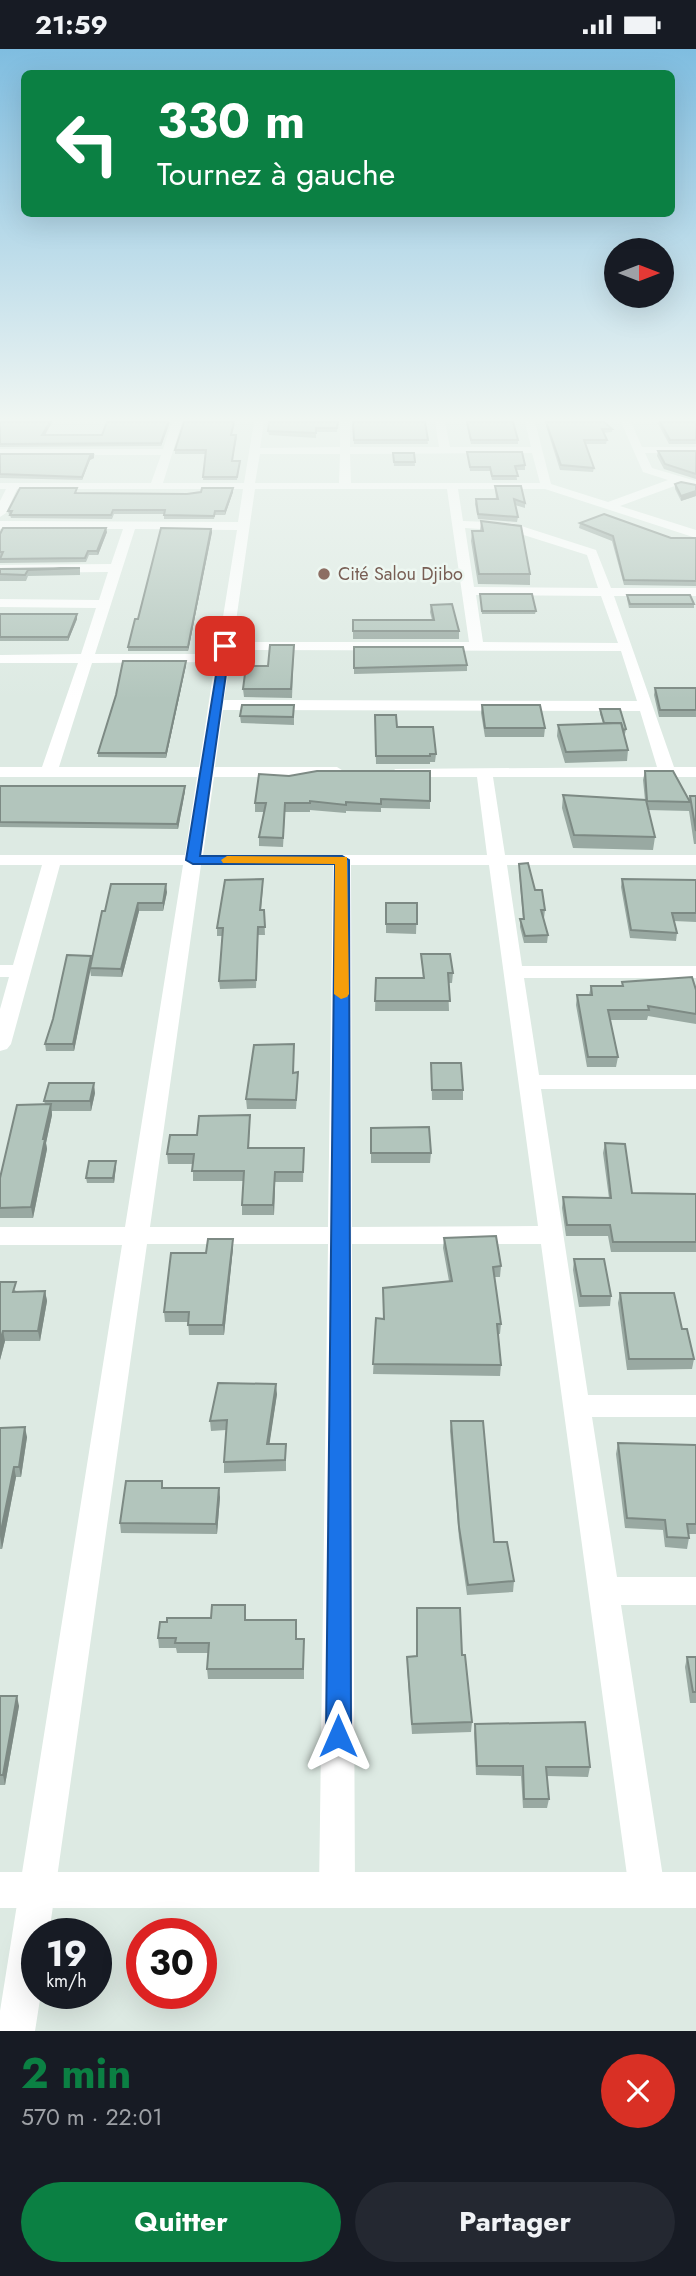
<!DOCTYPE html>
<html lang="fr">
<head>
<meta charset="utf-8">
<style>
  :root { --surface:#171b24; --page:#242831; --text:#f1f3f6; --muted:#9ea1a6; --accent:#0b8043 }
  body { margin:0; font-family:Jost,sans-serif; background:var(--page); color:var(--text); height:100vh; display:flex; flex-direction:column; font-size:26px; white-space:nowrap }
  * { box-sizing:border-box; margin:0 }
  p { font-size:23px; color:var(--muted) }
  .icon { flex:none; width:38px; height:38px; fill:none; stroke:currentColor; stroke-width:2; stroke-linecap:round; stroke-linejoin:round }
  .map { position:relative; height:1982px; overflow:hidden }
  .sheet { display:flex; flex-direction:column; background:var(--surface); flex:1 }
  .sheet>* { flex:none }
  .guide { position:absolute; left:21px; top:21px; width:654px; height:147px; border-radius:10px; box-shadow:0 7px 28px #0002; background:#0b8043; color:#fff; overflow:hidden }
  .needle { width:46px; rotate:90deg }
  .buttons { position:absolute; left:604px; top:189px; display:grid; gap:14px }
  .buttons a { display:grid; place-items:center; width:70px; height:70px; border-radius:50%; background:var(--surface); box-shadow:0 7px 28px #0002; font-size:35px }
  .speed { position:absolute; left:21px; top:1869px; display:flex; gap:14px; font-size:35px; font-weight:700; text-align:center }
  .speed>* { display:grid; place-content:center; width:91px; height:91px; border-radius:50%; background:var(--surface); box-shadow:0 7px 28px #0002; line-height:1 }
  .speed small { font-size:18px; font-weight:400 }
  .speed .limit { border:10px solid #d22; background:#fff; color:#111 }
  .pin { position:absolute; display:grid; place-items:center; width:60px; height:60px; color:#fff; margin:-30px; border-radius:14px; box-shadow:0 4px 10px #0006 }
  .me { position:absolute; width:77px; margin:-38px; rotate:0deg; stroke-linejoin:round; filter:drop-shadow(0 0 5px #0008) }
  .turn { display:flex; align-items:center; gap:24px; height:147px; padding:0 21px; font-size:32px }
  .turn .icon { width:91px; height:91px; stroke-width:2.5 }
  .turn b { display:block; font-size:49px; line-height:60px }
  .round { display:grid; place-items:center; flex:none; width:74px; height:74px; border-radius:37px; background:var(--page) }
  .summary { display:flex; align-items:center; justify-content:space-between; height:119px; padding:0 21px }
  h1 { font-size:42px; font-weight:700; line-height:52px; color:var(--accent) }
  .primary-button { display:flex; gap:14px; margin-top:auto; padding:14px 21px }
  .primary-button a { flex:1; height:80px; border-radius:42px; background:var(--accent); color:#fff; font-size:28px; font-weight:700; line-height:80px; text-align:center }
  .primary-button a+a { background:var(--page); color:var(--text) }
  .status { display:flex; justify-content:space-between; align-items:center; height:49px; padding:0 35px; background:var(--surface); direction:ltr }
  .status svg { height:19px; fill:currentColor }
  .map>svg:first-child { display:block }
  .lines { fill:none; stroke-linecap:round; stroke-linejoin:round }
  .minor { fill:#fff; fill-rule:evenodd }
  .tertiary { fill:#fff; fill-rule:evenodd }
  .wall { fill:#99a9a2 }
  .shaded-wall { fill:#7d8a84 }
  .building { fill:#b2c5bc; stroke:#7d8a84; stroke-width:2 }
  .route { fill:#1a73e8; stroke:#114b97; stroke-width:2 }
  .slow { fill:#f59e0b }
  .education-dot { fill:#8d6e63; stroke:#edf7f1; stroke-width:2.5 }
  .labels { text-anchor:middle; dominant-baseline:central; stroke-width:5; stroke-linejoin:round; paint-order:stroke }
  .far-education-label { font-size:18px; fill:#785e54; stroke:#edf7f1; text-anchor:start }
</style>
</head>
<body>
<div class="status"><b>21:59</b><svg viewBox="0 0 49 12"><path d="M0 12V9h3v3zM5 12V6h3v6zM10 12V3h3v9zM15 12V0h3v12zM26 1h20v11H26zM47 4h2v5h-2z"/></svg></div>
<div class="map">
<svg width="696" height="1982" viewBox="0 0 696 1982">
  <rect width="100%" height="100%" fill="#ddeae3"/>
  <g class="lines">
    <!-- minor -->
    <path class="minor" d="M172,373H182L163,434H244L254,373H264L260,399L340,398V373H350V398H439L435,373H445L450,398H531L525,373H535L551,435L608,453L668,431L643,423L621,373H631L642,398H696V404H645L652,419L696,432V439L680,435L620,457L696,481V489L545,440H458L463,472L512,474L596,501L611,539H696V547H614L674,718H696V728H493L505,806H696V816H507L522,917H696V929H524L539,1026H696V1040H541L588,1346H696V1368H592L617,1528H696V1556H621L665,1841L660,1854L647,1859L634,1854L629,1841L541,1195H352L355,1841L350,1854L337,1859L324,1854L319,1841L328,1195H147L49,1885H37V1944H41L35,1982H0V1962L122,1196H0V1178H125L183,816H60L11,995L7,1000L0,1002V960L9,928H0V916H13L42,816H0V806H185L197,728H0V718H42L78,614H0V606L81,605L96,559L0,558V550L99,551L108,523L0,524V516L111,515L123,480H0V472L238,473L243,440H17L6,464L0,468V452L6,440H0V434H151L161,406H0V400H163ZM532,404L540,434H351L350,405ZM260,405H340L339,434H255ZM255,440H447L469,593H233ZM465,479L511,482L587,506L598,539L474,538ZM135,480L237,481L217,605H95ZM476,546L601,547L618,594L483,593ZM232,601L621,602L637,652L224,651ZM215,613L199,718H59L92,614ZM223,661L640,662L657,718L395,720L393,723L401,728H477L487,806H203L214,728H337L345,723L337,718H215ZM201,816H333L328,1178H150ZM351,816H489L538,1177L352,1178Z"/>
    <!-- tertiary -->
    <rect class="tertiary" x="0" y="1823" width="696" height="36"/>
  </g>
  <!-- wall -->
  <g class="wall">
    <path d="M0,373L45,386H102L170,373L161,397L0,398Z"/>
    <path d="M338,373L337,383H316V389L269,386L268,382Z"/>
    <path d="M352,373H425L428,395H354Z"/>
    <path d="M466,373H513L518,391V395H471Z"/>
    <path d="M546,373H604L612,380V383L603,384L607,391L606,395H585L594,419L593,423L560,421L546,377Z"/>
    <path d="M657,373H696V395H669Z"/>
    <path d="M232,386H236L237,389L232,412H240L237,431H203L205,405H175V401Z"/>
    <path d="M658,402H696V430L664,420L657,407Z"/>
    <path d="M467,403L525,416V421H516L517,431H492L490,422H470Z"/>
    <path d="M393,404H414L415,417H394Z"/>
    <path d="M0,405H94V409L90,411L82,431L0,429Z"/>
    <path d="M675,435L696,436V447L681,452L675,440Z"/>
    <path d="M495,437L525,454V459L515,456L518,468L517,473L478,470L475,455L476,450H496Z"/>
    <path d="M77,443V444L187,445L233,443L225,466H215L214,470H164V465H114L112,470L11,469L10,466H9L8,462Z"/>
    <path d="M481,472L530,525V536L478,535L471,492L472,482H480Z"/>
    <path d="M580,474L671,489H696V537L624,536L612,492L579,479Z"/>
    <path d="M211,480L212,483L188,602H128V598Z"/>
    <path d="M107,483L98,506H89L86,513L0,514V485Z"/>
    <path d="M80,519V526L28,527L26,532H0V520Z"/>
    <path d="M480,545L536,562L535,565H482Z"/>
    <path d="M627,546L694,555V559H629L627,550Z"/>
    <path d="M431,556L459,582V590H353V571H432L430,563Z"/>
    <path d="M0,565H77V570L68,592H0Z"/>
    <path d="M294,596L292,649L244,648L243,640L268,617Z"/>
    <path d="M354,598L467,616V622L354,625Z"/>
    <path d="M186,616L166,709L98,708V704Z"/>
    <path d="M655,639H696V668H659L654,646Z"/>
    <path d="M482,656L545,679L544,688H485L481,664Z"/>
    <path d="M600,660L626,680L625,685H624L628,701L627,712L565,714L557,687L558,676L603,674L600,665Z"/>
    <path d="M294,664V676L241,674L240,667Z"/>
    <path d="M375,666L397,678L436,705L435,713H430V715H376Z"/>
    <path d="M430,722V760L381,759V763L346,762V764L310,761V763H285L283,798L259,797V788L265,763H255V754L289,727Z"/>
    <path d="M645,722L689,751L690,747H696V795H694L689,762L648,761L655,788L653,801L573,799L562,759L563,746L645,751L643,731Z"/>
    <path d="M0,737L185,742L178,780L0,778Z"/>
    <path d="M519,815L535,841L545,861L544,869H543L548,886L547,894H524L520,878V870H523L519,822Z"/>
    <path d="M622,830L696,831V873L674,872L677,884L676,892L630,889L621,838Z"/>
    <path d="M263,837L261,861H264L265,886H258L256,939L220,940L219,932L222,887H217V879Z"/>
    <path d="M167,843L163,862H139L122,928L91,927L90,920L74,1002H46L45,995L91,907L92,913L105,862Z"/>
    <path d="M386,854H417L416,885L386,884Z"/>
    <path d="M421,905L453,924L452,934H448L449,962H375L376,929H423Z"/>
    <path d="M622,933L696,941V975L648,967L647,971H610L618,1008L616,1018H587L576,956L577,946H589L591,937H622Z"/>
    <path d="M431,1014L463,1041V1051H432Z"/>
    <path d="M293,1023L298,1033L296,1060H247L246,1050Z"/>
    <path d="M95,1044L91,1062H52V1066L46,1094L47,1100L33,1169H0V1129L45,1055L44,1052Z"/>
    <path d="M250,1066L249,1099H304L303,1133H275L274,1166H242V1156L244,1132H193V1115H168L167,1105L197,1086Z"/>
    <path d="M371,1079L431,1104L430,1114H371Z"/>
    <path d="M605,1094L632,1144L696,1145V1203H611L608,1187H566L562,1159L563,1148L609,1149L603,1104Z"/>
    <path d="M116,1117L114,1134H87L86,1129Z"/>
    <path d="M444,1189L501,1217L500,1228H494L501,1275L500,1285H498L501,1316L500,1327L373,1325L376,1269L383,1270L449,1232L443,1199Z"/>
    <path d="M233,1190V1199L224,1286H189L188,1273H165L164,1263L206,1204Z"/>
    <path d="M574,1210L611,1247L610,1257L579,1258L573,1221Z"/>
    <path d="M0,1233L18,1243L45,1242L47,1252L40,1292H5L0,1311Z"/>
    <path d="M620,1244L682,1280L694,1310L692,1320L627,1321L618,1254Z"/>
    <path d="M277,1345L269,1395H286V1422L224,1424V1413L226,1381L211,1382L210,1372Z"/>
    <path d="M451,1372L494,1493L514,1532L513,1543L467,1546L459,1489L450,1382Z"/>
    <path d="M0,1379L27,1388L21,1428H16L2,1500H0Z"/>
    <path d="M618,1394L696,1396V1485H688L689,1489L687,1500L665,1498L663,1481L625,1479L616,1405Z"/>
    <path d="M162,1432L163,1439L220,1448L217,1485L121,1484L120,1474Z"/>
    <path d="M417,1559L462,1606L472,1673L471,1683L412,1685L407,1618V1608L416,1607Z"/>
    <path d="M246,1566V1571L297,1590H304V1630H208L207,1620L209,1604H177L176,1599H159L158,1589L211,1569Z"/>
    <path d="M687,1608H696V1654H690L685,1618Z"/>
    <path d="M0,1647L19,1657L5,1736H0Z"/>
    <path d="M475,1675L590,1718L588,1728L547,1727L549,1750L547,1759H523L521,1727L476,1726L474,1684Z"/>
  </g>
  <!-- shaded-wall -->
  <g class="shaded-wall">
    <path d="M50,373H52L43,390L42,386Z"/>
    <path d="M168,373H170L161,397V394Z"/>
    <path d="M94,405V409L90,411L82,431V428L90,407Z"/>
    <path d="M233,439V443L225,466V462Z"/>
    <path d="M696,442V447L681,452V447Z"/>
    <path d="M106,479L107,483L98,506L97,502Z"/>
    <path d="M211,480L212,483L188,602V598Z"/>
    <path d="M77,565V570L68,592V588Z"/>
    <path d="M186,612V616L166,709V704Z"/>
    <path d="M185,737V742L178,780L177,775Z"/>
    <path d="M166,835L167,843L163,862V854Z"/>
    <path d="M138,854L139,862L122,928L121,920Z"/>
    <path d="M91,907L92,914L74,1002L73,995Z"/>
    <path d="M94,1034L95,1044L91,1062L90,1052Z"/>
    <path d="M51,1055L52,1066L46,1094L47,1100L33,1169L31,1158L43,1090Z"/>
    <path d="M116,1112V1117L114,1134L113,1129Z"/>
    <path d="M275,1123V1133L274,1166L273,1156Z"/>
    <path d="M233,1190V1199L224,1286L223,1276Z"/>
    <path d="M45,1242L47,1252L40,1292L38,1282Z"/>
    <path d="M3,1282L5,1292L0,1311V1292Z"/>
    <path d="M276,1335L277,1345L268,1405L267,1395Z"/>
    <path d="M25,1378L27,1388L21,1428L19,1418Z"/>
    <path d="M14,1418L16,1428L2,1500L0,1487Z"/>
    <path d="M219,1439L220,1448L217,1485L216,1475Z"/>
    <path d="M17,1647L19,1657L5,1736L3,1726Z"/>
  </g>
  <!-- building -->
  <g class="building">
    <path d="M0,373H50L42,386H102L107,373H168L161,394L0,395Z"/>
    <path d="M184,373H234L231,386H236L232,412H240L237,428H203L206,401H175Z"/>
    <path d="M269,373H338L337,379H316V384L268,382Z"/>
    <path d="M353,373H425L428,391H354Z"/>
    <path d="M467,373H513L518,391H471Z"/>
    <path d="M546,373H604L612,380H602L607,391H584L594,419L561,416Z"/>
    <path d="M660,373H696V391H670Z"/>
    <path d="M658,402H696V425L665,415Z"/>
    <path d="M467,403H522L525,416L515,417L518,427H492L490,418H470Z"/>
    <path d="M393,404H414L415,413H394Z"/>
    <path d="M0,405H94L90,407L82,428L0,425Z"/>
    <path d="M681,433L696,436V442L681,447L675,435Z"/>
    <path d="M495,437H521L525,454L514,450L518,468L478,465L476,450H498Z"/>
    <path d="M20,439H77L75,444L187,445L201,443L202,439H233L225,462H215L214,467L164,466L165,461H113L111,466H10L12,462H8Z"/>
    <path d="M604,465L671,489H696V532L624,531L613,487L580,474Z"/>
    <path d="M481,472L521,477L530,525H479L472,482H483Z"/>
    <path d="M3,479H106L97,502H88L85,509L0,510L3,503H0V485Z"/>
    <path d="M161,479L211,480L188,598H128L135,570H138Z"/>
    <path d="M80,519L28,521L25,526L0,525V520Z"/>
    <path d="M480,545H532L536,562H482Z"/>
    <path d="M627,546H690L694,555H630Z"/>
    <path d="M452,555L459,582H353V571H434L431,556Z"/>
    <path d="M0,565H77L68,588H0Z"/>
    <path d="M270,596H294L291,640H243L246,617H268Z"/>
    <path d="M354,598H463L467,616L354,619Z"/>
    <path d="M123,612H186L166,704H98L116,646Z"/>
    <path d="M655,639H696V661H660Z"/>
    <path d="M242,656H294L293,668L240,667Z"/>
    <path d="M482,656H540L545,679H485Z"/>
    <path d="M600,660H620L626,680L623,681L621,674H604Z"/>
    <path d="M375,666H396L397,678H433L436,705H430V707H376Z"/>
    <path d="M621,674L628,701L566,703L558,676Z"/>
    <path d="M317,722H430V752L381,750V755L346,753V756L310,752V754H285L283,789L259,788L266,754H255L259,725L289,727Z"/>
    <path d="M645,722H673L690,753L647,752Z"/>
    <path d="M0,737H185L177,775L0,773Z"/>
    <path d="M563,746L646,751L655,788L574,786Z"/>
    <path d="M690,747H696V782Z"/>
    <path d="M528,814L535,841H542L545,861H541L548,886L525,887L520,870H524L519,815Z"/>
    <path d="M263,830L260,861H264L265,878H258L256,931L219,932L223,879H217L225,831Z"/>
    <path d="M622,830L696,831V864H672L677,884L631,881Z"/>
    <path d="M111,835H166L163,854H138L121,920L90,919L102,862H105Z"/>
    <rect x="386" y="854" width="31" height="21"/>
    <path d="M421,905H450L453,924H448L450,952H375L376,929H424Z"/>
    <path d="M67,906L91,907L73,995H45L53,970Z"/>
    <path d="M692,928L696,941V965L648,957L649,961H608L618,1008H588L577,946H592L591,937H623L622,933Z"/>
    <path d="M294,995L293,1024L298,1023L296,1051L246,1050L254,996Z"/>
    <path d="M431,1014H461L463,1041H432Z"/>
    <path d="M49,1034H94L90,1052H44Z"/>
    <path d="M51,1055L43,1090H45L31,1158L0,1159V1129L17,1056Z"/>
    <path d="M250,1066L248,1099H304L303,1123H275L273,1156H242L244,1122H192L194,1105H167L170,1086H197L199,1067Z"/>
    <path d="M429,1078L431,1104H371V1079Z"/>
    <path d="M605,1094L625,1095L632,1144L696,1145V1193H613L610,1176H567L563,1148L611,1149Z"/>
    <path d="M89,1112H116L113,1129H86Z"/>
    <path d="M496,1187L501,1217L493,1218L501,1275H497L501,1316L373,1315L376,1269L384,1270L383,1239L452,1232L444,1189Z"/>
    <path d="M208,1190H233L223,1276H188L189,1263H164L171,1204H206Z"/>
    <path d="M574,1210H604L611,1247H581Z"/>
    <path d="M0,1233H16L13,1243L45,1242L38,1282H3L0,1292Z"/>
    <path d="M620,1244H674L682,1280H687L694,1310H629Z"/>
    <path d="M218,1334L276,1335L267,1395H286L285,1411L224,1413L227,1371L210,1372Z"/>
    <path d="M451,1372H483L494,1493H507L514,1532L468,1536L459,1478Z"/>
    <path d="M25,1378L19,1418H14L0,1487V1379Z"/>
    <path d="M618,1394L696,1396V1475H687L689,1489L667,1488L665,1471L627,1469Z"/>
    <path d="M126,1432H162V1439H219L216,1475L120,1474Z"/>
    <path d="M212,1556H245V1571H296V1590H304L303,1620H207L209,1594H175L176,1589H158L160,1573H167V1569H211Z"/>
    <path d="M417,1559H460L462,1606H465L472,1673L412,1675L407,1608L417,1607Z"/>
    <path d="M687,1608H696V1643H693Z"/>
    <path d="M0,1647H17L3,1726H0Z"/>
    <path d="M585,1673L590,1718H546L549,1750H524L523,1717H477L475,1675Z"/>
  </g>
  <!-- sky -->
  <linearGradient id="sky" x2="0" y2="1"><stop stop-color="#7fbde0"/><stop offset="0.57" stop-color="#f0f6f2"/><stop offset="1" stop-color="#f0f6f2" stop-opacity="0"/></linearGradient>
  <rect width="696" height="650" fill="url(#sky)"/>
  <!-- route -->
  <path class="route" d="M221,595L230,597L200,807H342L349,811L351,1687L347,1696L338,1699L329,1696L326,1687L335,815H193L186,811Z"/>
  <!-- slow -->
  <path class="slow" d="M227,807L347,808L349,945L347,948L341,950L334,945L335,815L223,814L221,811Z"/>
  <!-- markers -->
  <circle class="education-dot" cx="324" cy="525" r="7"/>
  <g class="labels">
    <!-- far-education labels -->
    <g class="far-education-label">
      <text x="338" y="525">Cité Salou Djibo</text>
    </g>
  </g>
</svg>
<div class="buttons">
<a><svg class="needle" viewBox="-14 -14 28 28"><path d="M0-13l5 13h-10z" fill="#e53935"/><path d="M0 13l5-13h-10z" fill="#9ea1a6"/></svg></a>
</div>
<div class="speed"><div>19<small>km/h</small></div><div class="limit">30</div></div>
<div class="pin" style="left:225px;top:597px;background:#d93025"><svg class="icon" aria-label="arrive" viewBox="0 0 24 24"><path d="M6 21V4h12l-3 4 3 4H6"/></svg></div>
<svg class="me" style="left:338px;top:1687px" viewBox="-20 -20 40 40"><path d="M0-17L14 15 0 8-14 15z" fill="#1a73e8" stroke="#fff" stroke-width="4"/></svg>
<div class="guide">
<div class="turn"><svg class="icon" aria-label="left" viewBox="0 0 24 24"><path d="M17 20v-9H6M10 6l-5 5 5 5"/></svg><div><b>330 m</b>Tournez à gauche</div></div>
</div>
</div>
<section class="sheet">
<div class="summary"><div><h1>2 min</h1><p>570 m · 22:01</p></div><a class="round" style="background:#d93025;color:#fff"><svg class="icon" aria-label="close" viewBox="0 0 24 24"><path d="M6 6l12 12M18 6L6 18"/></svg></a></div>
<div class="primary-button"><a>Quitter</a><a>Partager</a></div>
</section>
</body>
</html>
